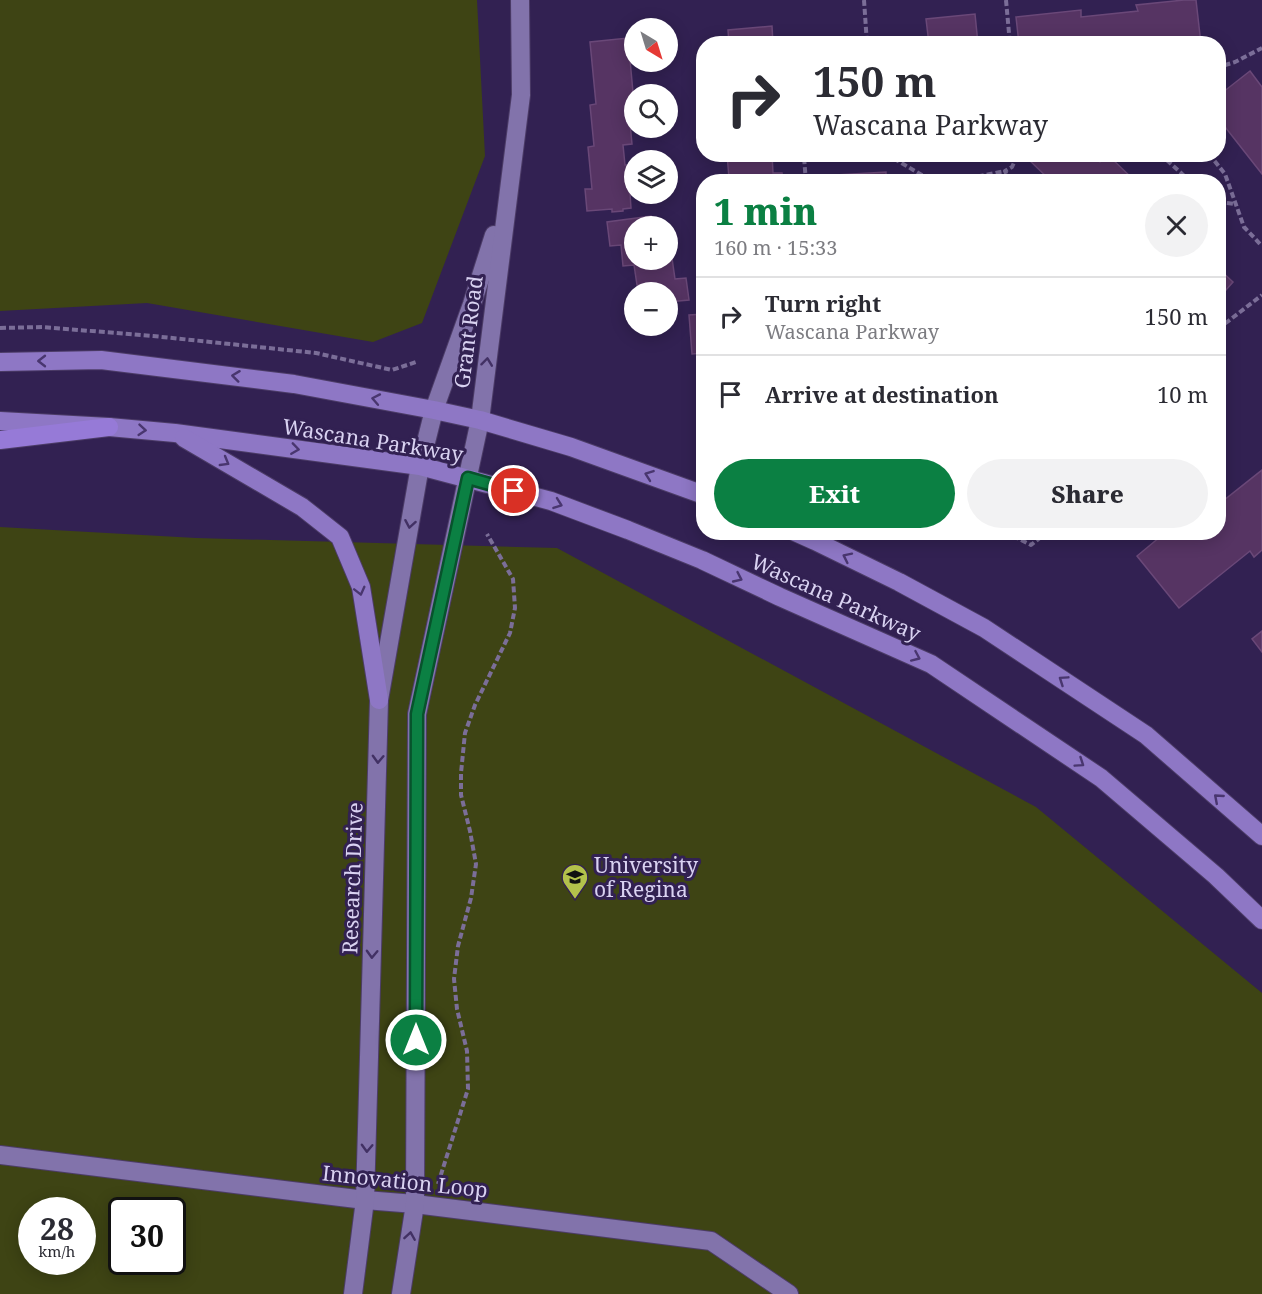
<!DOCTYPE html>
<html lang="en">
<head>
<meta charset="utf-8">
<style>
  :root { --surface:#fff; --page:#f2f2f3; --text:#2b2b33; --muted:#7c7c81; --line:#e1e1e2; --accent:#0b8043 }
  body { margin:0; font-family:"Noto Serif",serif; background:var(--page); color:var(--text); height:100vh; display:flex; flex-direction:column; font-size:22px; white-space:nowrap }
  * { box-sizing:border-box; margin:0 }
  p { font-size:20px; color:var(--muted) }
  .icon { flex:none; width:33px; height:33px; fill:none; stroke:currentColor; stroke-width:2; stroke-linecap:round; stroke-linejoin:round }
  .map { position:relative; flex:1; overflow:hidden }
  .drawer { position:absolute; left:696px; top:174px; width:530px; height:366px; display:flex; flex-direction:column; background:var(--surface); border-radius:24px; box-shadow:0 3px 15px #0003 }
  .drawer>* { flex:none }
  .banner { position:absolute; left:696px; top:36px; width:530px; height:126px; border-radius:24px; box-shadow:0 3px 15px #0003; background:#fff; color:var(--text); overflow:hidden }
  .needle { width:39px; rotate:142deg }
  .controls { position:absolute; left:624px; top:18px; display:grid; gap:12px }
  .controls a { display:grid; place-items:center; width:54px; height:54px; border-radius:50%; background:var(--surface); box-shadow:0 3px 15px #0003; font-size:30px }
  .speed { position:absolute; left:18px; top:1197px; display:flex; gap:12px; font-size:30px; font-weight:700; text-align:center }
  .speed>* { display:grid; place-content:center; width:78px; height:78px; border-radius:50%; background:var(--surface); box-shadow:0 3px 15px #0003; line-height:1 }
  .speed small { font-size:15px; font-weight:400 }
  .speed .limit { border:3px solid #111; border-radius:9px; background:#fff; color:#111 }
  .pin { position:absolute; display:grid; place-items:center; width:51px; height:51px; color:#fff; margin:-26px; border:3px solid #fff; border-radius:50%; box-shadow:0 2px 6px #0007 }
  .me { position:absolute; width:66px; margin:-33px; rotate:0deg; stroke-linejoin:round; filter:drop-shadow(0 0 4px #0008) }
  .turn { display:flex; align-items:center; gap:21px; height:126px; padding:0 18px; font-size:27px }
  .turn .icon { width:78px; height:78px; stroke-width:2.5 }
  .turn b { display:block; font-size:42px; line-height:51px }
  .round { display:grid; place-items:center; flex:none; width:63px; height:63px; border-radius:32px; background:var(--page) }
  .headline { display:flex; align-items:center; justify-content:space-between; height:102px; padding:0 18px }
  h1 { font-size:36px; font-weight:800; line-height:45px; color:var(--accent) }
  .button { display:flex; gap:12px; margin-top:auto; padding:12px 18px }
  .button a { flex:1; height:69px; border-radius:36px; background:var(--accent); color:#fff; font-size:24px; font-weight:800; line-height:69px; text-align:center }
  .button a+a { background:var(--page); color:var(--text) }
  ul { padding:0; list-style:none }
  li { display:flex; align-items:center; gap:18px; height:78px; padding:0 18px; border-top:2px solid var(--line) }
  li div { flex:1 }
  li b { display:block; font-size:22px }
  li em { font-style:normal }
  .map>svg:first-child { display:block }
  .green { fill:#3e4414; fill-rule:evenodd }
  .building { fill:#563463; stroke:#6a4878; stroke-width:1.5 }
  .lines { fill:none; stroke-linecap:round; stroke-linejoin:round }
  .minor-casing { stroke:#4c3c67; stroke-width:20 }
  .major-casing { stroke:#4c3c67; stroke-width:20 }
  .highway-casing { stroke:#4c3c67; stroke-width:20 }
  .path { stroke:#7b6e98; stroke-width:4; stroke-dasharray:6 3; stroke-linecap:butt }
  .minor { stroke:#8273ab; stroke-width:18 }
  .major { stroke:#8e77c5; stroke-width:18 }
  .highway { stroke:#967ad7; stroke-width:18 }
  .oneway { stroke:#49366f }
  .oneway2 { stroke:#423164 }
  .route-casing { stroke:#07532c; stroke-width:15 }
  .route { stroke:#0b8043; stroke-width:10 }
  .labels { text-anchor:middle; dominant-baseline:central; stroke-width:6; stroke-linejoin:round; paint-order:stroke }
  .street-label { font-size:21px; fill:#d9d2f1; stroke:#322152 }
  .poi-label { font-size:21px; fill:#d9d2f1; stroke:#322152; text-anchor:start }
</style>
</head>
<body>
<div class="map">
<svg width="1262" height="1294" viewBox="0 0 1262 1294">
  <rect width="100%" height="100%" fill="#322152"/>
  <!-- green -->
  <g class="green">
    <path d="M0,0H477L485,156L422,323L373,342L147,303L0,311Z"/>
    <path d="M0,527L196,538L557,548L1036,807L1262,993V1294H0ZM32,1210H82V1262H32ZM122,1210H172V1262H122Z"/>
  </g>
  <!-- building -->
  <g class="building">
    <path d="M1184,0H1196L1201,44H1019L1016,17L1081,10V17L1138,11L1136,5Z"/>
    <path d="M975,14L978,44H929L926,19Z"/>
    <path d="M772,26L773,44H729L728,30Z"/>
    <path d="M628,38L634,103H626L627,123H630L632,144L623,145L625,165H628L631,208L623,209V211L612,212V209L587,211L585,189H592L588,147L594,146L590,105L596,104L590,42Z"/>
    <path d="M1250,71L1262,87V174L1218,118V96Z"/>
    <path d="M727,154H772L773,173H782L783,182H744L743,176L729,178Z"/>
    <path d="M948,154H998L949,160Z"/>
    <path d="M1029,154H1092L1100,162L1107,154L1136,182H1052L1026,157Z"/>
    <path d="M886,172V182H837L836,175Z"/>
    <path d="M651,216L652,226H634V260L672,258L675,279L686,278L689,300L668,302V292H649L648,284L637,285L634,265L623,266L621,245L610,246L607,222Z"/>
    <path d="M1218,268L1233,282L1218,299Z"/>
    <path d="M704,314V353L692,354L689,315Z"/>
    <path d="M1262,470V550L1254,557L1250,551L1179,608L1137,556L1166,532H1218V502L1219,504Z"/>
    <path d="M1262,631V652L1252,639Z"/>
  </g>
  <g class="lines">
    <!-- minor casing -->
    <g class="minor-casing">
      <g id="minor">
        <path d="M0,1155L365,1200L415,1204L711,1241L789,1294"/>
        <path d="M353,1294L365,1200L379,700L420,466L434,410L472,304L494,235"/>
        <path d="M401,1294L415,1204L417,714L480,420L521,95L520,0"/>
      </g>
    </g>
    <!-- major casing -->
    <g class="major-casing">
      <g id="major">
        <path d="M0,362L101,360L294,384L434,410L480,420L571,447L704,495"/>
        <path d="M0,421L109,427L175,433L420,466L551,501L628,530L702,560L780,597L931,664L1101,778L1216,876L1262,920"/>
        <path d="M184,438L302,507L340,537L361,587L379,700"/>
        <path d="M795,532L815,541L899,582L984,628L1146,735L1262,836"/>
      </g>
    </g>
    <!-- highway casing -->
    <g class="highway-casing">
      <path id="highway" d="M0,440L109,427"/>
    </g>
    <!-- path -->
    <g class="path">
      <path d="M864,0L867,44"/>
      <path d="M1006,0L1010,44"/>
      <path d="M1218,71L1222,66L1235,62L1262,48"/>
      <path d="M886,154L927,178L955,181L1005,171"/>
      <path d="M1160,154L1191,182"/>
      <path d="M1209,154L1225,174L1244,227L1262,246"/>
      <path d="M806,182L804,157L826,154"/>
      <path d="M1010,182L1005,171L1012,167L1018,154"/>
      <path d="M1218,202L1235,204"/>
      <path d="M0,328L42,327L153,336L316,353L392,370L416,362"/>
      <path d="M1218,329L1262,295"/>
      <path d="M1005,532L1031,545L1047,532"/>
      <path d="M438,1184L468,1089L467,1051L457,1009L454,979L458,946L471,898L476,864L470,831L461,795V773L465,733L475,705L510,633L515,608L513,579L487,534"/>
    </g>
    <!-- minor -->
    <use href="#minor" class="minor"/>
    <!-- major -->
    <use href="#major" class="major"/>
    <!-- highway -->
    <use href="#highway" class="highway"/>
  </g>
  <!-- one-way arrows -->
  <defs><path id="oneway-chevron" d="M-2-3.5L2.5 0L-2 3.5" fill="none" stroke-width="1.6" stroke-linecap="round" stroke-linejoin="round" transform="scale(1.5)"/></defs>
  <g class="oneway">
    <use href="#oneway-chevron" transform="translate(42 361) rotate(180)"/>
    <use href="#oneway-chevron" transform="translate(236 376) rotate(-173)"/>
    <use href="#oneway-chevron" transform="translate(376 399) rotate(-169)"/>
    <use href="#oneway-chevron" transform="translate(142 430) rotate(5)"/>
    <use href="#oneway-chevron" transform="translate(295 449) rotate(8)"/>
    <use href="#oneway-chevron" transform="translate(225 462) rotate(30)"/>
    <use href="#oneway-chevron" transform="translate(649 475) rotate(-160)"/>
    <use href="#oneway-chevron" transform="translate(558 504) rotate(20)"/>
    <use href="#oneway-chevron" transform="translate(847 557) rotate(-154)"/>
    <use href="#oneway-chevron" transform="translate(738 578) rotate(25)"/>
    <use href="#oneway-chevron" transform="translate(360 591) rotate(76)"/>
    <use href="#oneway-chevron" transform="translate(916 657) rotate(24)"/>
    <use href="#oneway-chevron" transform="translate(1063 680) rotate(-146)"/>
    <use href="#oneway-chevron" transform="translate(1080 763) rotate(34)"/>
    <use href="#oneway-chevron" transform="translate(1218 798) rotate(-139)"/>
  </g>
  <g class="oneway2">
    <use href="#oneway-chevron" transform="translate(487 362) rotate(-83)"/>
    <use href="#oneway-chevron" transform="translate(410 524) rotate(100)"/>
    <use href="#oneway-chevron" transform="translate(378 759) rotate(92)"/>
    <use href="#oneway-chevron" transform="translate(372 954) rotate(92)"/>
    <use href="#oneway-chevron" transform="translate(367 1148) rotate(92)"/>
    <use href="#oneway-chevron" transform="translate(410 1236) rotate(-81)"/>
  </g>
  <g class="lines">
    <!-- route casing -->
    <g class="route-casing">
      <path id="route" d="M416,1040L417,714L468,478L514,491"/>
    </g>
    <!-- route -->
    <use href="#route" class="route"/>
  </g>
  <!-- icons -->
  <defs>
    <g id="university-pin" transform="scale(1.35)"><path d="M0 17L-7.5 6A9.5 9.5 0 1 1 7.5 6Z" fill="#b3c24b" stroke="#322152"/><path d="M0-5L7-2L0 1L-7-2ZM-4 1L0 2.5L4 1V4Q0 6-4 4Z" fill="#111"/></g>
  </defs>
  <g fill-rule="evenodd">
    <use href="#university-pin" x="575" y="877"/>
  </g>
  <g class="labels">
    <!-- street labels -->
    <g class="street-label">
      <text transform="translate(468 332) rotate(-83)">Grant Road</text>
      <text transform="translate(373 440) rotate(9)">Wascana Parkway</text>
      <text transform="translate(836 597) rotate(24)">Wascana Parkway</text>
      <text transform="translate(352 878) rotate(-88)">Research Drive</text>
      <text transform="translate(405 1181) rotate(6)">Innovation Loop</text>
    </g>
    <!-- poi labels -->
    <g class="poi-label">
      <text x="594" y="865">University<tspan x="594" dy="24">of Regina</tspan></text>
    </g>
  </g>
</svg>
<div class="controls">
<a><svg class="needle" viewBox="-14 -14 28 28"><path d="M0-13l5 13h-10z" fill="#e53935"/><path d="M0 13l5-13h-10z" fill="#7c7c81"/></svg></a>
<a><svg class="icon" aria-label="search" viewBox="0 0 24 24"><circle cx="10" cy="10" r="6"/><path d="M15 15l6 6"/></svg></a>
<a><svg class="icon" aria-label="layers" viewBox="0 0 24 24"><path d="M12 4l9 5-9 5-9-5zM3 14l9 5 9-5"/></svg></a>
<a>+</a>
<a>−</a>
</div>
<div class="speed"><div>28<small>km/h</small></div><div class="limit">30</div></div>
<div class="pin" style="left:514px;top:491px;background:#d93025"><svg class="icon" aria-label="arrive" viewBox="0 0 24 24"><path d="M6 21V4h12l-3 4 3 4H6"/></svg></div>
<svg class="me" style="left:416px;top:1040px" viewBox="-20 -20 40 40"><circle r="17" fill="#0b8043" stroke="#fff" stroke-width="3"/><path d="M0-11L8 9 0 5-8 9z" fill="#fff"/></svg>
<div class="banner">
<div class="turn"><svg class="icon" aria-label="right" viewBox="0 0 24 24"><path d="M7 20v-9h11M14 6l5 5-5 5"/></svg><div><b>150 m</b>Wascana Parkway</div></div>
</div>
<section class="drawer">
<div class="headline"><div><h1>1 min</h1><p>160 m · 15:33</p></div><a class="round"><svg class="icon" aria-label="close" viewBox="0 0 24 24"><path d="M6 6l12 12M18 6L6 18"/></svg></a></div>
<ul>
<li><svg class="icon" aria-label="right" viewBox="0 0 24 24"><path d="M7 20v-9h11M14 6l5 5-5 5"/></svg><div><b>Turn right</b><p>Wascana Parkway</p></div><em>150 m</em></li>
<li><svg class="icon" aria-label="arrive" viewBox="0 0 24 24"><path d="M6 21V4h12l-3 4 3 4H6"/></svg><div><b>Arrive at destination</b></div><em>10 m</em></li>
</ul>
<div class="button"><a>Exit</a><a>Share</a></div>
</section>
</div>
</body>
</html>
